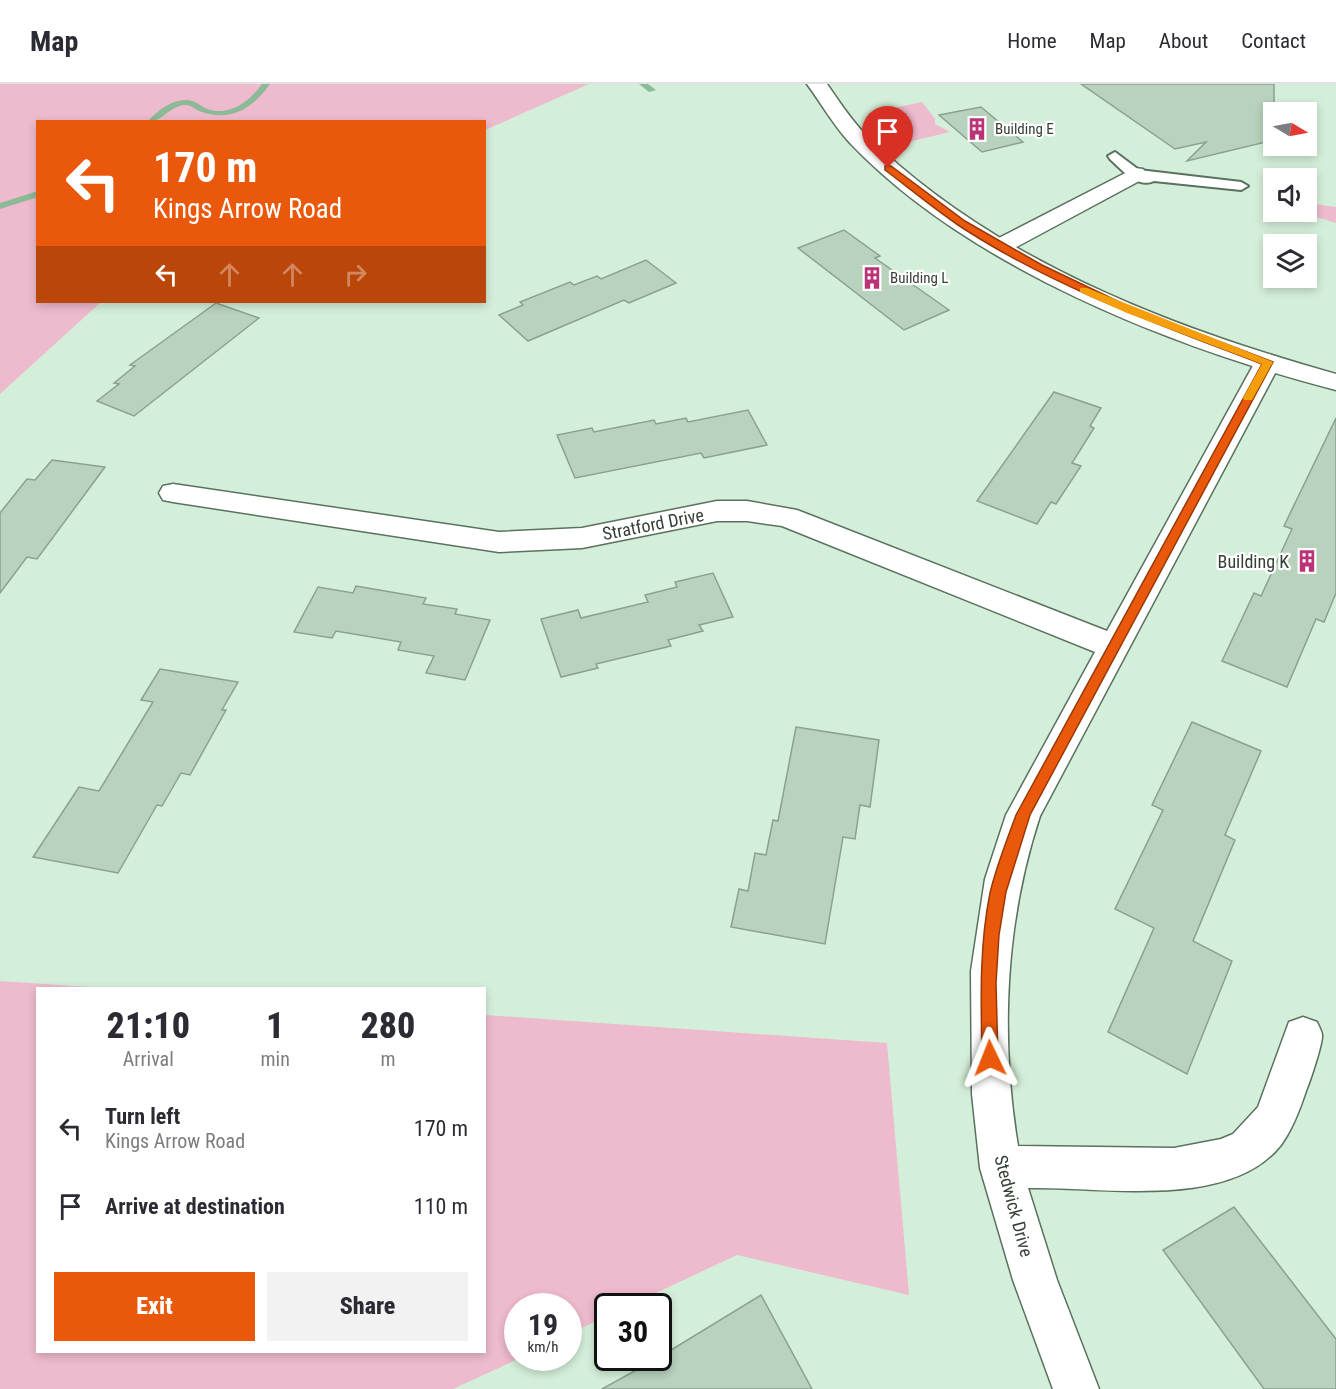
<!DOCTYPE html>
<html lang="en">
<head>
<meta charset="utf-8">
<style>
  :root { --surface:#fff; --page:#f2f2f3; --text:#2b2b33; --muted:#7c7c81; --line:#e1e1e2; --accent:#ea580c }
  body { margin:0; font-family:"Roboto Condensed",sans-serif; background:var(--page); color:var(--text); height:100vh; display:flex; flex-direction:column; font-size:22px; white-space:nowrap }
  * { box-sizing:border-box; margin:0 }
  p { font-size:20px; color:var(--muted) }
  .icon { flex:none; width:33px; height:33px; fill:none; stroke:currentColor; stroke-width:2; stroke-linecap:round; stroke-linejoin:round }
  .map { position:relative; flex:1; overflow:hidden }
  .details { position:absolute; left:36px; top:903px; width:450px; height:366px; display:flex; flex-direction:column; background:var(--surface); border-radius:0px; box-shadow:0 3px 9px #0003 }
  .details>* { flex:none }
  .banner { position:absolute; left:36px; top:36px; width:450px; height:183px; border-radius:0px; box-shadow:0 3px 9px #0003; background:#ea580c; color:#fff; overflow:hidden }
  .needle { width:39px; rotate:100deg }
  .buttons { position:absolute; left:1263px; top:18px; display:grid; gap:12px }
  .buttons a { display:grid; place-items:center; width:54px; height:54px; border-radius:0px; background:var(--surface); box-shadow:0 3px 9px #0003; font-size:30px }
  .speed { position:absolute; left:504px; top:1209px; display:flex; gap:12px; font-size:30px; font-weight:700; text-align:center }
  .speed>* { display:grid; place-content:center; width:78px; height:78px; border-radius:50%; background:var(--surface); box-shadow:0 3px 9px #0003; line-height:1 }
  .speed small { font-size:15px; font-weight:400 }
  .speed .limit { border:3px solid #111; border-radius:9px; background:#fff; color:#111 }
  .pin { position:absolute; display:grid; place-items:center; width:51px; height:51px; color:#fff; margin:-62px -26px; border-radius:50% 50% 50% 0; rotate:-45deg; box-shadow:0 0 6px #0007 }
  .pin .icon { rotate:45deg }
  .me { position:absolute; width:66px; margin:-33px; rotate:358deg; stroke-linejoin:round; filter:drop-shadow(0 0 4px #0008) }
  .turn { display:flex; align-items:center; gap:21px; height:126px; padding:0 18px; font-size:27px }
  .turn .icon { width:78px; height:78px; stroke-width:2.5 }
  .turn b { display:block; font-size:42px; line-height:51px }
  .lanes { display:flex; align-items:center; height:57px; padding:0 18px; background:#0003; justify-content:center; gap:30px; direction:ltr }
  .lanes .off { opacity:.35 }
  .eta { display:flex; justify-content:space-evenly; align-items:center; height:102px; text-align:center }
  .eta b { font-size:36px; font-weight:800; line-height:42px }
  .button { display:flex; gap:12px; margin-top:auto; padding:12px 18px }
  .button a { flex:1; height:69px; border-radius:0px; background:var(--accent); color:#fff; font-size:24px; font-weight:800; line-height:69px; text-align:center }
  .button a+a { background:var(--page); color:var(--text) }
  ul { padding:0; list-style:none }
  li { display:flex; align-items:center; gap:18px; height:78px; padding:0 18px }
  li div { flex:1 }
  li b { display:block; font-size:22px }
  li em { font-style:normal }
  header { display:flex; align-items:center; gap:36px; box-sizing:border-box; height:84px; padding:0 30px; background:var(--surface); border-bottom:2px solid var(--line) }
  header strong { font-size:28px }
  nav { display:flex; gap:33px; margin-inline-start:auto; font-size:21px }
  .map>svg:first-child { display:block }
  .green { fill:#eebacd }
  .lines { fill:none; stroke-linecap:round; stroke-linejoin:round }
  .stream { fill:#8cb996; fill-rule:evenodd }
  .building { fill:#b8d2bd; stroke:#89a28e; stroke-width:1.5 }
  .lane-casing { stroke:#5a715f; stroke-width:4 }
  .street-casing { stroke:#5a715f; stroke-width:3 }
  .secondary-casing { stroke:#5a715f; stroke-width:3 }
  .lane { fill:#fff; fill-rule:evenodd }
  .street { fill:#fff; fill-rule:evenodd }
  .secondary { fill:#fff; fill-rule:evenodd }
  .route { fill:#ea580c; stroke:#983908; stroke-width:1.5 }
  .slow { fill:#f59e0b }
  .labels { text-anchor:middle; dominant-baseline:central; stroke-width:4.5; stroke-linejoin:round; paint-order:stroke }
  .far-poi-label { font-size:15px; fill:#343f36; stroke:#fff; text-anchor:start }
  .street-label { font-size:18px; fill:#343f36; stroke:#fff }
  .poi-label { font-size:18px; fill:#343f36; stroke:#fff; text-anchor:end }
</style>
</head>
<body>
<header>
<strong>Map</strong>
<nav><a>Home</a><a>Map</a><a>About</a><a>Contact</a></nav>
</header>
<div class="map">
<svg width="1336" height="1305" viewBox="0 0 1336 1305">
  <rect width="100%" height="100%" fill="#d4efd9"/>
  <!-- green -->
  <g class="green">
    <path d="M0,0H589L485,46L484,38H38V218H101L0,310Z"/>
    <path d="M922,18L935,35V40L950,48L900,60L870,29Z"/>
    <path d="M1307,119L1336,123V139L1300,128H1306Z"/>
    <path d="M0,897L105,904H38V1268H484L485,931L887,959L909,1211L737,1171L628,1222H608L607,1232L569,1250L568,1222H518V1274H520L453,1305H0Z"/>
  </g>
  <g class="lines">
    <!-- stream -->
    <g class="stream">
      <path d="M262,0H270C253,24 231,38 202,28C195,26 192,21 185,21C169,22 163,38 147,38C158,26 172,15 188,16C196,17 199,21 205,24C228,34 249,18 262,0Z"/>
      <path d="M639,0H648L656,6L649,8Z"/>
      <path d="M38,107V113L0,125V119Z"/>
    </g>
  </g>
  <!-- building -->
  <g class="building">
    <path d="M1081,0H1274V56L1187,77L1206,58L1175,65Z"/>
    <path d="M981,23L1023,58L982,68L939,31Z"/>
    <path d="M844,146L880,172L875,174L949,226L904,246L798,164Z"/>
    <path d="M646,176L676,199L629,219L624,216L528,257L499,231L523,221L520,218L570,198L574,201L597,192L601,195Z"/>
    <path d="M216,219L259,234L134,332L97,317L119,300L114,299L135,282L130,281Z"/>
    <path d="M1054,308L1101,324L1090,342L1094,344L1072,379L1081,382L1056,420L1051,418L1037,440L977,417Z"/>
    <path d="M748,326L767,361L704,374L701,369L575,394L557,351L592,344L594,348L654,336L656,340L686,334L688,338Z"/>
    <path d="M1336,334V509L1324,538L1316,535L1287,603L1222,577L1254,509L1261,512L1292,445L1284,442Z"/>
    <path d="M52,376L105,383L37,475L27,473L0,509V429L27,395L35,396Z"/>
    <path d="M713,489L733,533L699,541L703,547L668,556L671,562L596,580L598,584L561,593L541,535L578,526L581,534L648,518L645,511L677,503L675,498Z"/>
    <path d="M356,502L426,514L423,520L457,525L455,530L490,536L465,596L426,589L434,572L398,566L401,558L336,547L332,554L294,548L318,503L353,509Z"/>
    <path d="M160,585L238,598L222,626H226L190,691L181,689L162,722L157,721L118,789L33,773L79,703L99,707L153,618L141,616Z"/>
    <path d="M1192,638L1261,667L1225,751L1235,756L1193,857L1232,877L1187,990L1108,948L1154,844L1115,825L1163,726L1152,721Z"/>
    <path d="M796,643L879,656L870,723L860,721L855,755L843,753L825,860L731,843L739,805L748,807L755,769L766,771L773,736L778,737Z"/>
    <path d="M1234,1123L1336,1255V1305H1264L1163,1166Z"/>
    <path d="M761,1211L812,1305H602L658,1274Z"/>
  </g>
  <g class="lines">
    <!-- lane casing -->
    <g class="lane-casing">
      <path id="lane" d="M1115,68L1139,86L1241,98L1248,102L1241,106L1154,97C1138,105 1121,85 1110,75L1108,72Z"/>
    </g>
    <!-- street casing -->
    <g class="street-casing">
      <g id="street">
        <path d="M1135,84L1143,85L1146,90L1143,95L1007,168H991L988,163L991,158Z"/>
        <path d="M1268,270L1277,273L1281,278L1040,732C1005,838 1000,953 1018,1062L1174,1064L1221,1055L1233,1050L1258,1023L1289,938L1303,933L1317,938C1318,941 1322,947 1322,951C1323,959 1310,997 1306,1007C1300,1025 1292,1046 1281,1061C1229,1127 1101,1102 1028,1104L1057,1196L1099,1305H1053L1013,1196L980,1084L972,1010L971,887L985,795L1006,731L1095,568L782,442L747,437H717L582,464L499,468L173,418L163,416L159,409L163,402L173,400L499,448L582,444L717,417H747L797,426L1107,547L1255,278L1259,273Z"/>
      </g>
    </g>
    <!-- secondary casing -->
    <g class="secondary-casing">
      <path id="secondary" d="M807,0H827C839,17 851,36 866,51C992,175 1168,243 1336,290V306C1173,264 968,183 850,59C834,42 821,19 807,0Z"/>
    </g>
    <!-- lane -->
    <use href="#lane" class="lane"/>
    <!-- street -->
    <use href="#street" class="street"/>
    <!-- secondary -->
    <use href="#secondary" class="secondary"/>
  </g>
  <!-- route -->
  <path class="route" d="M885,82H891L965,137L1042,181L1134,225L1273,278L1030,731L1006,808L999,851L996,899L998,974L996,979L990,981L984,979L982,974C981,919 979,863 990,809C996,783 1007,756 1016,731L1262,280C1158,240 1052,203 958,141C933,124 909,104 885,86Z"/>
  <!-- slow -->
  <path class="slow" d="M1080,204H1087L1273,278L1252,316H1244L1243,314L1262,280L1127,229L1080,208Z"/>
  <!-- icons -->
  <defs>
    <g id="building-bare" transform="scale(1.8)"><path d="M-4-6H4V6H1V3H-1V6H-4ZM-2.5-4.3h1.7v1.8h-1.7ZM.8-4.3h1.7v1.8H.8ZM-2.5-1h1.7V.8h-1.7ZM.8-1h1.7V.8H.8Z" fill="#b93376" stroke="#fff" stroke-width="2.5" paint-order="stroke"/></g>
  </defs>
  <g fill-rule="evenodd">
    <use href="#building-bare" x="977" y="45"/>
    <use href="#building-bare" x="872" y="194"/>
    <use href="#building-bare" x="1307" y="477"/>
  </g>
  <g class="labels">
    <!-- far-poi labels -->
    <g class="far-poi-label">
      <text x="995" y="45">Building E</text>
      <text x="890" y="194">Building L</text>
    </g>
    <!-- street labels -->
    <g class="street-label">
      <text transform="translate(653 440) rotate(-11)">Stratford Drive</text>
      <text transform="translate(1014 1122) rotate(75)">Stedwick Drive</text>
    </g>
    <!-- poi labels -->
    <g class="poi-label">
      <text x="1289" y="477">Building K</text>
    </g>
  </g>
</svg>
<div class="buttons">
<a><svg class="needle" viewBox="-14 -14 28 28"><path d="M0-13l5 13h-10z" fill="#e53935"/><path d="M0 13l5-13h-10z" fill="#7c7c81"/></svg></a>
<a><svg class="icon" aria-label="sound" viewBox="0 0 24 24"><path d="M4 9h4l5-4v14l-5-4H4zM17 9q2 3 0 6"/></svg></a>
<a><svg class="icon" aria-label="layers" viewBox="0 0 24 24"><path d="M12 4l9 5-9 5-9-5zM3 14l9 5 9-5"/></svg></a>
</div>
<div class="speed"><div>19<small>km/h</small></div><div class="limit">30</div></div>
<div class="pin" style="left:888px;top:84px;background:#d93025"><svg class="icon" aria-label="arrive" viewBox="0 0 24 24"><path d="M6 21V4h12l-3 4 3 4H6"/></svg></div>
<svg class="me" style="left:990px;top:974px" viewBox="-20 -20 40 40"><path d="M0-17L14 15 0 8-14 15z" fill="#ea580c" stroke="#fff" stroke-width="4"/></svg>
<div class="banner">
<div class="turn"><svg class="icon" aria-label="left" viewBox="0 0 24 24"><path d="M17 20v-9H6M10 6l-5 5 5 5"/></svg><div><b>170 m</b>Kings Arrow Road</div></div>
<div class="lanes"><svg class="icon" aria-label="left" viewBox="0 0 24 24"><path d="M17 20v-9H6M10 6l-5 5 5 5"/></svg><svg class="icon off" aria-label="ahead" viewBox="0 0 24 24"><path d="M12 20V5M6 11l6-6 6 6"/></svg><svg class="icon off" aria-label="ahead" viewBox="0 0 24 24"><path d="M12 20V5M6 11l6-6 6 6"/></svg><svg class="icon off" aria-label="right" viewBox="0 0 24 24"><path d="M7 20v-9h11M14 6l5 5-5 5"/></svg></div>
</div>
<section class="details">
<div class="eta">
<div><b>21:10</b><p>Arrival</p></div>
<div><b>1</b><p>min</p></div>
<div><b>280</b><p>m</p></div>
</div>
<ul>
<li><svg class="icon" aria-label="left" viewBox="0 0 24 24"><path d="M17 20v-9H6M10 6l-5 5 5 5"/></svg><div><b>Turn left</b><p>Kings Arrow Road</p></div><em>170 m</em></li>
<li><svg class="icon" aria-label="arrive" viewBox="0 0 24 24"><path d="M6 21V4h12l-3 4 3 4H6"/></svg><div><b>Arrive at destination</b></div><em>110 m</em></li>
</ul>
<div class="button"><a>Exit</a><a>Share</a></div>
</section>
</div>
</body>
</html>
